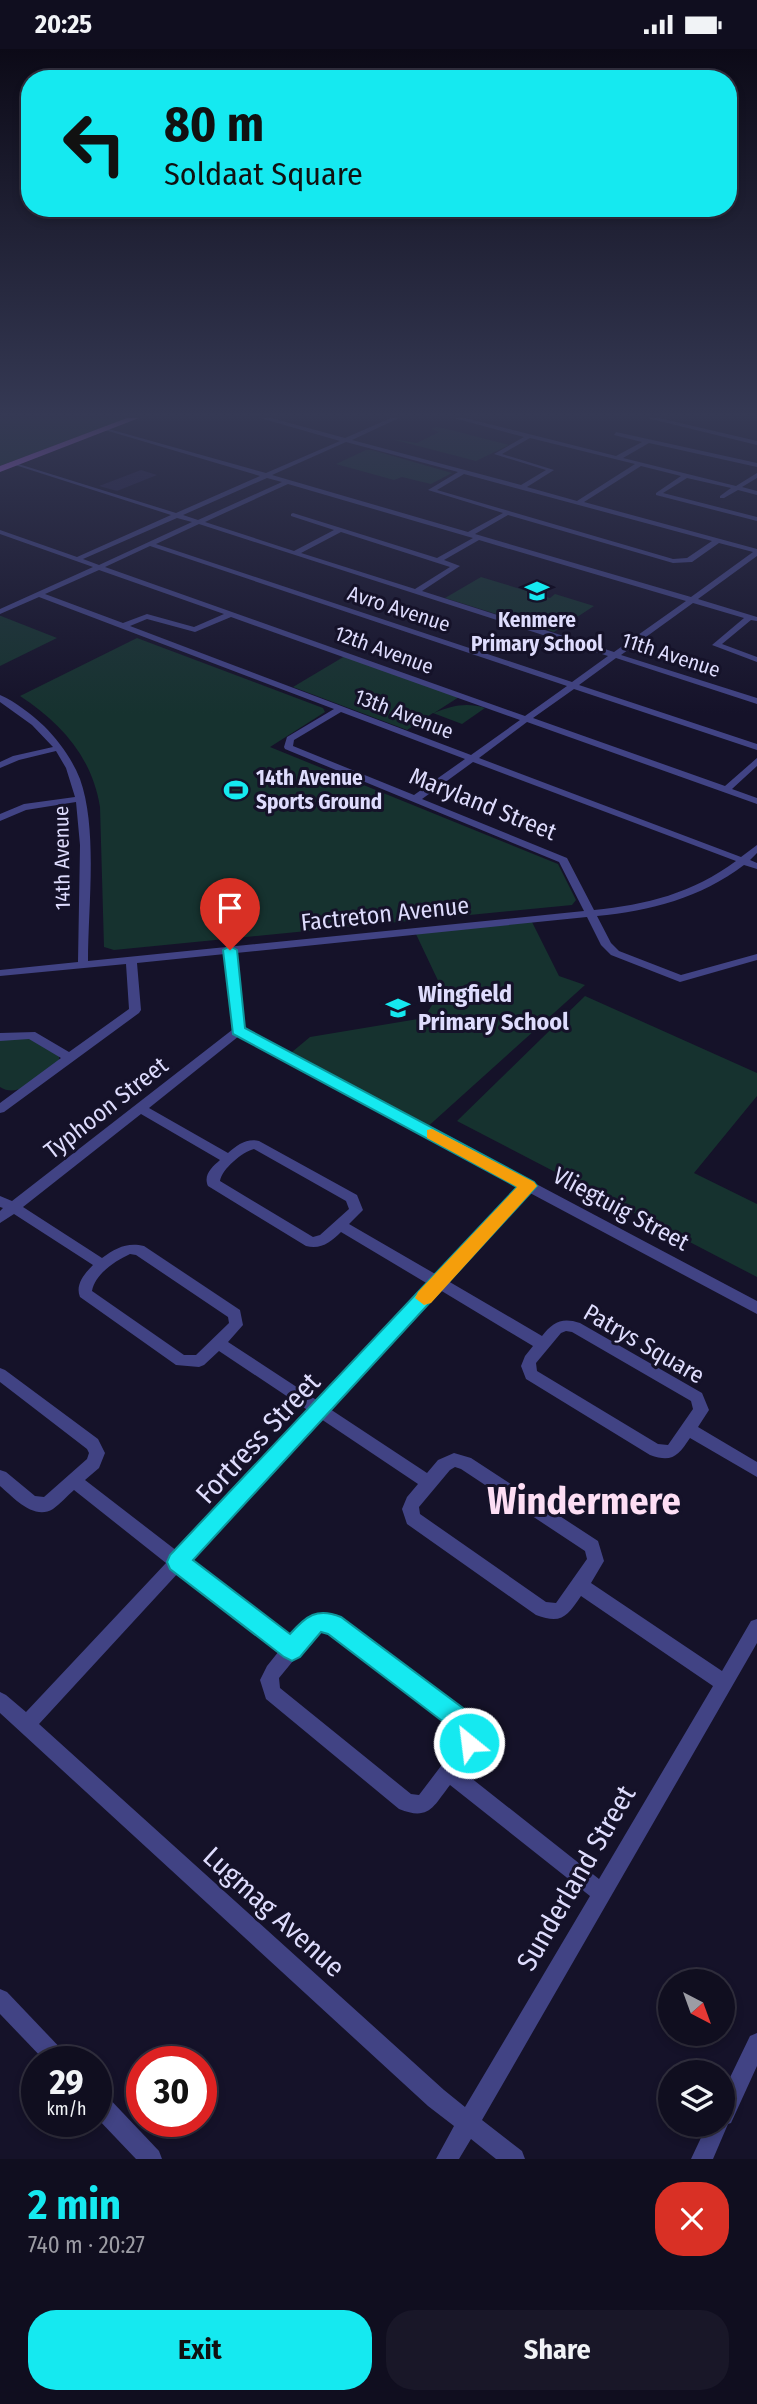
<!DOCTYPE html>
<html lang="en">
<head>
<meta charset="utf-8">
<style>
  :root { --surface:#100e1f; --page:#191728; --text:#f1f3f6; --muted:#9c9ca4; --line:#302e3d; --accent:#15e9f0 }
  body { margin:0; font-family:"Fira Sans Condensed",sans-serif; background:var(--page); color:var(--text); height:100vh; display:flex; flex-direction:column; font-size:26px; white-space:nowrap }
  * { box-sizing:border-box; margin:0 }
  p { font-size:23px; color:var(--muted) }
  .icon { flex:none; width:38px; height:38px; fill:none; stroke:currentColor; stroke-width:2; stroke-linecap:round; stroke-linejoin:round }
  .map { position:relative; height:2110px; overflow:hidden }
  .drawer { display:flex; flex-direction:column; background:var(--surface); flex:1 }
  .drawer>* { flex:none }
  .guide { position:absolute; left:21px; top:21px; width:716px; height:147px; border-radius:28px; box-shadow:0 4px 10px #0003,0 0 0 2px var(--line); background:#15e9f0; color:#111; overflow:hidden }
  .needle { width:46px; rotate:139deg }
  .buttons { position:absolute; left:658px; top:1920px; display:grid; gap:14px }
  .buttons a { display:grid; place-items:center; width:77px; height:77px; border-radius:50%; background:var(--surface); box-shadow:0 4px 10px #0003,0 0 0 2px var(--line); font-size:35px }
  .speed { position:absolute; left:21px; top:1997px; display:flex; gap:14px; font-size:35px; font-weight:700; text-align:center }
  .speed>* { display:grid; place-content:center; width:91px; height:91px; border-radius:50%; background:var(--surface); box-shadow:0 4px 10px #0003,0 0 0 2px var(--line); line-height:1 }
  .speed small { font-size:18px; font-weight:400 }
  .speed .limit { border:10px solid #d22; background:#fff; color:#111 }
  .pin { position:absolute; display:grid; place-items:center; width:60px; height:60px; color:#fff; margin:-72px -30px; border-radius:50% 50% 50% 0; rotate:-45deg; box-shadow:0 0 7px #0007 }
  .pin .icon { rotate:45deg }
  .me { position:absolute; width:77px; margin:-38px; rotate:331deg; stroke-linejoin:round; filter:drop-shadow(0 0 5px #0008) }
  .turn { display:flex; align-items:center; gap:24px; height:147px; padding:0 28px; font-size:32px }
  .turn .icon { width:91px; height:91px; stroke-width:2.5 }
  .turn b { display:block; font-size:49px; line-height:60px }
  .round { display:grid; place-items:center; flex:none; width:74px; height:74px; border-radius:28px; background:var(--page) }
  .summary { display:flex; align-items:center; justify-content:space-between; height:119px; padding:0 28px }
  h1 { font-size:42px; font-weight:700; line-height:52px; color:var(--accent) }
  .primary-button { display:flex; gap:14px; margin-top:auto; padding:14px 28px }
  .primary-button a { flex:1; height:80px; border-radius:28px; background:var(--accent); color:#111; font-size:28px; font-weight:700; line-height:80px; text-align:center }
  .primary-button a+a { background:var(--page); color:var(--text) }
  .status { display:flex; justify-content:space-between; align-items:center; height:49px; padding:0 35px; background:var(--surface); direction:ltr }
  .status svg { height:19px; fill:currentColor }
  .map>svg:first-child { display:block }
  .green { fill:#16322f }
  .building { fill:#252049 }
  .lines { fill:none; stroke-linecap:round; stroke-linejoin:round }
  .minor { fill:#414384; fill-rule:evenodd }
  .primary { fill:#b86bf5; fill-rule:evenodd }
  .route { fill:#15e9f0; stroke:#0e979c; stroke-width:2 }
  .slow { fill:#f59e0b }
  .labels { text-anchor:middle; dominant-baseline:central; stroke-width:6; stroke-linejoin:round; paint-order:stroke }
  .far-street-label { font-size:21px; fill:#dedcfd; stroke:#151229 }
  .far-poi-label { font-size:21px; font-weight:bold; fill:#dedcfd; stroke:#151229 }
  .street-label { font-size:24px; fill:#dedcfd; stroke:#151229 }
  .poi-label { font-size:24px; font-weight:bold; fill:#dedcfd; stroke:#151229; text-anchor:start }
  .near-street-label { font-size:28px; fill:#dedcfd; stroke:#151229 }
  .near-district-label { font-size:38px; font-weight:bold; fill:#fddef4; stroke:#151229 }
</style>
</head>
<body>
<div class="status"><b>20:25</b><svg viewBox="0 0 49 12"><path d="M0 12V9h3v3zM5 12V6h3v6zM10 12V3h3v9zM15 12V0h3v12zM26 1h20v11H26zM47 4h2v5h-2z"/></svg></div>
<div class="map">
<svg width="757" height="2110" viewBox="0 0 757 2110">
  <rect width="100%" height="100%" fill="#151229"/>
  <!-- green -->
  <g class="green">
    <path d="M0,369H128L0,417Z"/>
    <path d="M437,378L447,380L509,396L476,412L391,390L417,394L439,383L431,380Z"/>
    <path d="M366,401H372L452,424L431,435L402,428L394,431L336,415Z"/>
    <path d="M481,528L550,549L555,545L594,557L554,583L445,549Z"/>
    <path d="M0,567H1L57,589L0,617Z"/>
    <path d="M137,589L323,659L325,663L270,698L558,815L576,851L572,856L114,901L104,898L100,758C92,708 61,674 20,647Z"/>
    <path d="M345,607L459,648L434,664C451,657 466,653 485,659L462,675L433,664L407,681L293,638Z"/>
    <path d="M531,871L559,927L585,936L424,1081L286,1008L310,988L424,969L442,940L415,883Z"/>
    <path d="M585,947L757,1024V1047L694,1124L757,1155V1228L457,1072Z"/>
    <path d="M30,989L59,1007V1012C43,1024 20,1051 0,1038V990Z"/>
  </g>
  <!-- building -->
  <path class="building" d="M141,421L157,426L117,442L99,437Z"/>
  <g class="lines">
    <!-- minor -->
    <g class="minor">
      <path d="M260,369H271L345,389L391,369H399L352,391L521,436L546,421L494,405L524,388L454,369H465L616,407L642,393L614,386L616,383L757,414V418L649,394L623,409L736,437L757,424V429L742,438L757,442V446L738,441L724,449H720V447L731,439L687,429L663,444L757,468V472L656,446V444L681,427L641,417L584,453L757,500V507L698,550L757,568V572L751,571L722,595L757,608V613L712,596L744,569L693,554L621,606L757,649V655L616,609L579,636L757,695V701L574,640L533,669L725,737L757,709V717L732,740L757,749V755L527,673L479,709L741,808L757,796V804L750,811L757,814V820L744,816C700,849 651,862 597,867L611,894L619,902L681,926L757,905V911L680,933L611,906L601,896L587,868L236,904L244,980L757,1252V1265L530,1144L448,1232L542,1287C553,1273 562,1268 580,1274L702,1344L709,1361L698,1378L757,1413V1428L690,1389C678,1407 672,1414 650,1406L526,1330L521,1317L525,1307L533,1297L440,1241L330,1360L427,1424L438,1411L454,1404L471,1409L598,1492L604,1512L591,1534L722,1622L751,1572L757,1570V1594L482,2071L522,2102L525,2110H496L471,2090L459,2110H436L454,2077L428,2057L0,1664V1643L6,1646L26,1663L166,1514L74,1441C67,1447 60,1455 53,1460C34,1472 13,1448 0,1437V1421L6,1423L35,1447L44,1448L87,1410L89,1404L87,1400L0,1333V1319L5,1321L98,1390L105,1404L99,1419L85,1431L177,1502L309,1362L219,1302L204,1316L199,1318L176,1316L80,1248C75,1236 84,1225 93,1216L14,1165L0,1174V1162L3,1159L0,1158V1147L12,1152L232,981L225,905L137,914L141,961L139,964L4,1063L0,1064V1054L61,1009L29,990L0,992V984L35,983L69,1003L129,960L126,915L0,927V921L78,913L80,796L76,753L26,761L0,772V765L24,755L75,748L66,719L56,702L19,711L0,719V713L13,707L53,698L32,676L0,653V646C16,653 31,665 44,677C59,692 72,710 80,730C98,781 88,857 88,912L584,862L559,813L285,700L284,698L287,688L334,660L39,548L0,565V560L93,518L0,485V481L77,508L171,466L12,415V413L176,464L260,427L105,381V379L266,424L340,392ZM530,389L635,415L577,452L527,438L554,421L502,405ZM346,393L458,423L428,441L503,464L468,483L272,426ZM464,425L712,492L687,509L673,510L437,441ZM267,429L282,433L198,471L183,466ZM288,435L466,487L473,489L437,509L293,464L291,465V467L334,481L294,502L205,473ZM508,466L673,514L692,513L719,494L753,503L691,548L475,485ZM177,469L192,473L99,516L83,510ZM199,475L608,607L572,633L156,495ZM341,483L450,518L415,540L301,504ZM479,491L686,552L614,603L422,542L460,517L444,511ZM150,497L567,637L525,667L105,518ZM99,521L224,565L194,578L147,565L123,574L45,545ZM231,568L520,671L471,706L130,577L147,570L195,583ZM341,663L465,710L414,746L293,697L294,691ZM473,713L736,812C693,844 646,856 594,861L567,809L422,750ZM239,987L519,1138L437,1226L349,1175L363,1161L357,1146L259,1092C247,1089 237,1096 228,1104L149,1059ZM141,1065L220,1111C212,1118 203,1126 208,1137L306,1197C321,1201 331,1193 341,1183L428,1235L318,1352L228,1293L243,1276L240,1261L144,1197C127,1193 116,1199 102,1209L23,1158ZM254,1100L346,1152L349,1160L320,1186L313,1188L220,1132C222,1120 242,1103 254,1100ZM130,1205L136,1206L228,1268L229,1274L196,1306H184L92,1242C95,1225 115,1212 130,1205ZM566,1282L572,1283L691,1352L693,1360L668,1396L658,1395L537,1322L536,1314L561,1284ZM321,1370L418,1435L407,1448L402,1460L407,1475L536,1566C562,1576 567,1567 581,1547L713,1637L599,1830L461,1721C473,1705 483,1695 474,1674L331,1567L325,1565L304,1572L290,1589L190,1512ZM455,1418L461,1420L585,1502L587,1510L556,1554L546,1553L420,1465L419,1458L450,1421ZM179,1523L279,1602L267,1617L260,1631L266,1650L399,1760C429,1772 433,1758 450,1736L590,1847L465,2058L444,2041L39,1675ZM323,1582L460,1685V1692L419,1746L411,1745L280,1639L279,1629L316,1584Z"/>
      <path d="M647,369H659L757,392V396Z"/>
      <path d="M0,1940L7,1943L66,2005L69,2012H45L0,1965Z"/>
      <path d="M757,1984V2017L731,2074L728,2075L713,2110H691L707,2076H723V2043L750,1987Z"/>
      <path d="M96,2041L104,2044L159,2102L162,2110H136L96,2068Z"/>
    </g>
    <!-- primary -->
    <path class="primary" d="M127,369H139L0,423V417Z"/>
  </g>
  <!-- sky -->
  <linearGradient id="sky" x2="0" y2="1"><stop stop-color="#0c0a17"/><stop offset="0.55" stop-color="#353954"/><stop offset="1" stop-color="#353954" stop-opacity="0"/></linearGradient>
  <rect width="757" height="665" fill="url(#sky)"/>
  <!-- route -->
  <path class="route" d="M230,897L237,901L245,979L534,1133L537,1137L193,1511L290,1585C306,1567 317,1558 341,1568L471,1665C480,1677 483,1689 477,1703L469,1706L460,1703L454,1681L328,1585L321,1583L300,1608L292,1612L284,1608L170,1520L167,1513L170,1506L517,1138L233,985L223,901Z"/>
  <!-- slow -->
  <path class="slow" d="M432,1080L534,1133L537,1137L431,1254L424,1256L415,1249L418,1243L517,1138L427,1089V1081Z"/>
  <!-- icons -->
  <defs>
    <g id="school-bare" transform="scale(1.89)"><path d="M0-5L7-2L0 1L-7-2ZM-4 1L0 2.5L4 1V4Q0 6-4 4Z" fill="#15e9f0" stroke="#151229" stroke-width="2.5" paint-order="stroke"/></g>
    <g id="stadium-bare" transform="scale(1.89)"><path d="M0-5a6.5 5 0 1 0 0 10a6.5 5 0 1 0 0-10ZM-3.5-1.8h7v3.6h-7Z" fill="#15e9f0" stroke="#151229" stroke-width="2.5" paint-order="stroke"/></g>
  </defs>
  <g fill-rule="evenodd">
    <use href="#school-bare" x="537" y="542"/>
    <use href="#stadium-bare" x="236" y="741"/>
    <use href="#school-bare" x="398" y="959"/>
  </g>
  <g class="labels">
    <!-- far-street labels -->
    <g class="far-street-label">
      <text transform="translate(399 560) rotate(18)">Avro Avenue</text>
      <text transform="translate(384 601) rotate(20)">12th Avenue</text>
      <text transform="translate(671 606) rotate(18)">11th Avenue</text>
      <text transform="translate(404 665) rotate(21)">13th Avenue</text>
      <text transform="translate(62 809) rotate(-91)">14th Avenue</text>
    </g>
    <!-- far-poi labels -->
    <g class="far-poi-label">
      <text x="537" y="571">Kenmere<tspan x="537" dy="24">Primary School</tspan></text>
      <text x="256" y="729" text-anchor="start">14th Avenue<tspan x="256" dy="24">Sports Ground</tspan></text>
    </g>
    <!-- street labels -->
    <g class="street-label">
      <text transform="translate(483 755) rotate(22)">Maryland Street</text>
      <text transform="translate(385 865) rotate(-6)">Factreton Avenue</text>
      <text transform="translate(106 1059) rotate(-38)">Typhoon Street</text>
      <text transform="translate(621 1160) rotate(28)">Vliegtuig Street</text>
      <text transform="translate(644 1295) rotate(30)">Patrys Square</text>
    </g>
    <!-- poi labels -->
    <g class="poi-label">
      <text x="418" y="945">Wingfield<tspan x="418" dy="28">Primary School</tspan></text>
    </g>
    <!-- near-street labels -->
    <g class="near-street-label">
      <text transform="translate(258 1389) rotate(-47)">Fortress Street</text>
      <text transform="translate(576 1829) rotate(-60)">Sunderland Street</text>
      <text transform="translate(274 1863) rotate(42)">Lugmag Avenue</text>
    </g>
    <!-- near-district labels -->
    <g class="near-district-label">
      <text x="584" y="1452">Windermere</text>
    </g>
  </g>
</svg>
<div class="buttons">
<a><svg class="needle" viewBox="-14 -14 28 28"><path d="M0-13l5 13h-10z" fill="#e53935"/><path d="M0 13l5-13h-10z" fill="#9c9ca4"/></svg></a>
<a><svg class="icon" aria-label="layers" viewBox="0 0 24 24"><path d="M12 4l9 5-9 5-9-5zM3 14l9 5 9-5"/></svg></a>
</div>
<div class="speed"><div>29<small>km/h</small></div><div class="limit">30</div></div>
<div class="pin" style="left:230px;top:901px;background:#d93025"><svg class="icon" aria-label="arrive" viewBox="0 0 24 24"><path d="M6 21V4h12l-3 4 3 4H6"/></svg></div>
<svg class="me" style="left:469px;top:1694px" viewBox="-20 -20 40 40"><circle r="17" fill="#15e9f0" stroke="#fff" stroke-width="3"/><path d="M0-11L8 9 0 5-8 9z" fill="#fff"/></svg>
<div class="guide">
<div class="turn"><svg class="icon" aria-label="left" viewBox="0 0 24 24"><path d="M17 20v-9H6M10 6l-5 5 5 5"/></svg><div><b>80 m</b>Soldaat Square</div></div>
</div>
</div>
<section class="drawer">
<div class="summary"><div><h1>2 min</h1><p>740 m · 20:27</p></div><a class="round" style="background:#d93025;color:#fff"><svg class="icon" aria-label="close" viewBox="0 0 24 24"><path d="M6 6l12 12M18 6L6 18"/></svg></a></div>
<div class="primary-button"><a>Exit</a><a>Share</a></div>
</section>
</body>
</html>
